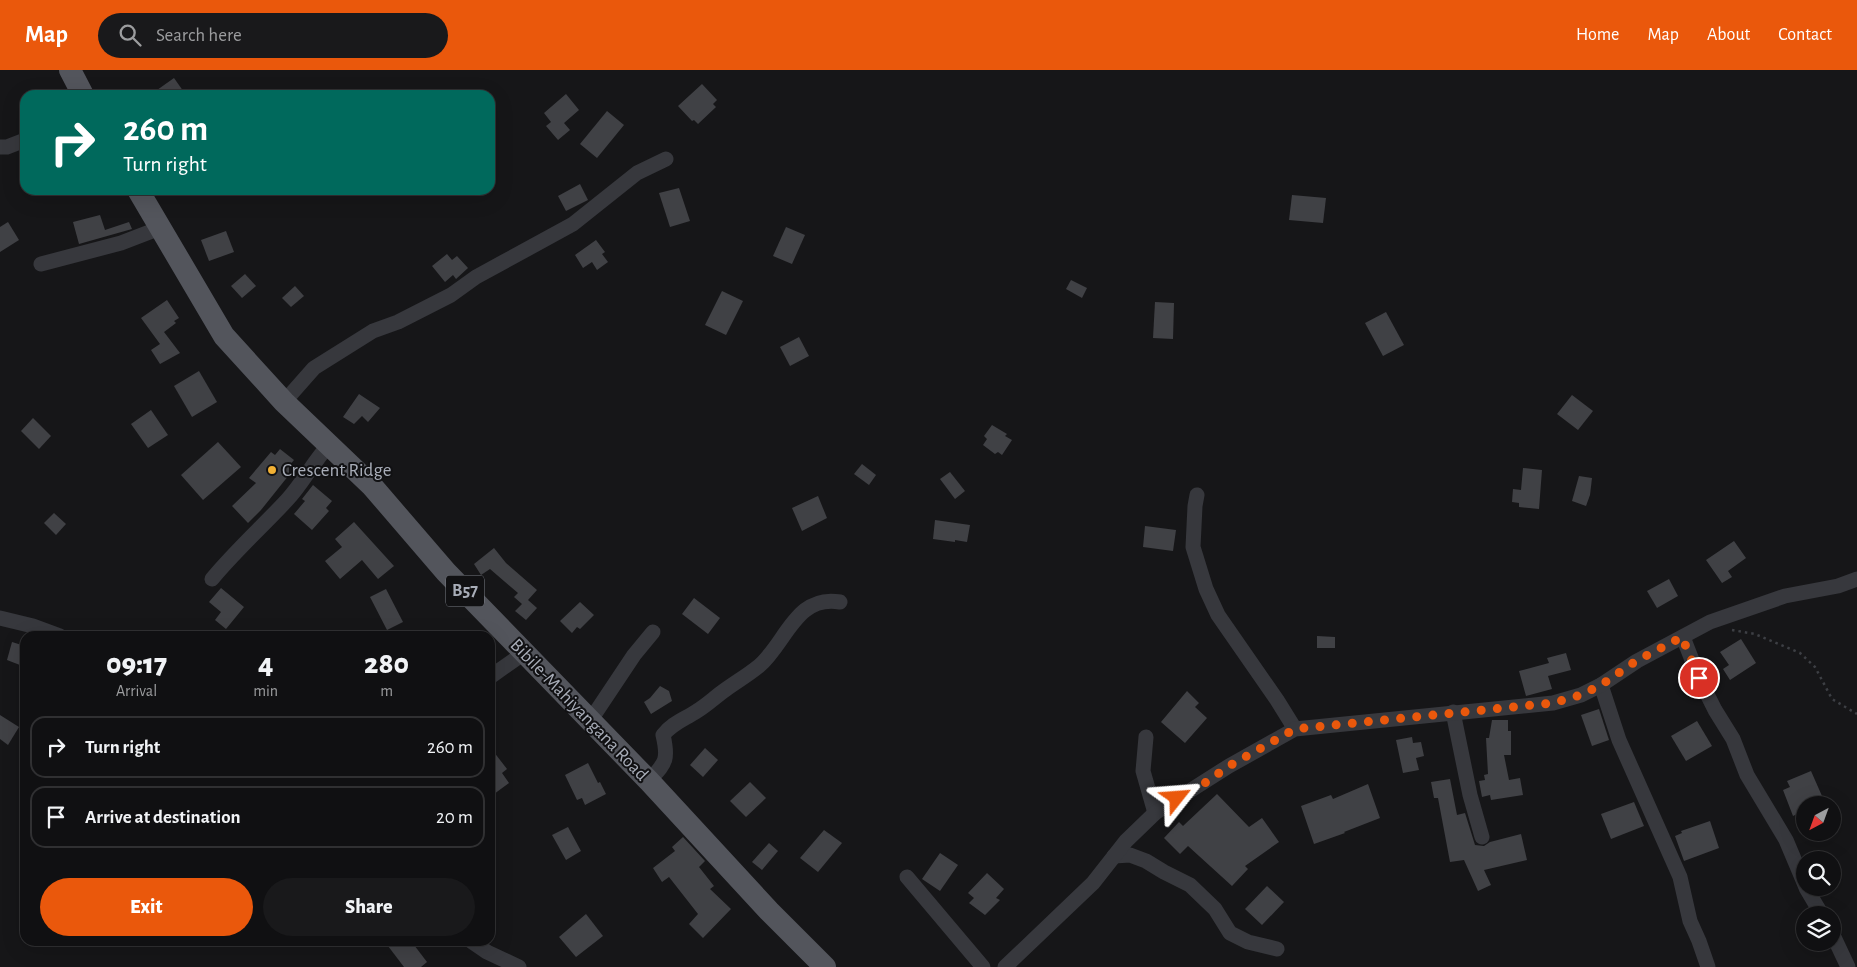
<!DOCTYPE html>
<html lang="en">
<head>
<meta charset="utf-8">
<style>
  :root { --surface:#101012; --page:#19191b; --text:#f1f3f6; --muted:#9c9d9f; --line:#303032; --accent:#ea580c }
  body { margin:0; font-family:"Alegreya Sans",sans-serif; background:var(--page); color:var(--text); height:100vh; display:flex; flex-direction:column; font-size:19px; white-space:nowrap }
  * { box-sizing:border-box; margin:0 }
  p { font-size:16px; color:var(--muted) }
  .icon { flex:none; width:28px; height:28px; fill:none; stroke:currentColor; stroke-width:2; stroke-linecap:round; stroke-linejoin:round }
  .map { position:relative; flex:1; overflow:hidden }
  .details { position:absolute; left:20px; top:561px; width:475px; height:315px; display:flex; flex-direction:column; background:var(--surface); border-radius:15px; box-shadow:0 5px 20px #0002,0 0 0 1px var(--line) }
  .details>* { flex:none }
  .banner { position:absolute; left:20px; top:20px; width:475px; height:105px; border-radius:15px; box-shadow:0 5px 20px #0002,0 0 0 1px var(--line); background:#00695c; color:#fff; overflow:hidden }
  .needle { width:32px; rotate:221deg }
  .controls { position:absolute; left:1796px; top:726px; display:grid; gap:10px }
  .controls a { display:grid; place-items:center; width:45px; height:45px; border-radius:50%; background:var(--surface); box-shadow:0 5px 20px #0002,0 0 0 1px var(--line); font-size:25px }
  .pin { position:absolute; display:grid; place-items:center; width:42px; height:42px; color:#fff; margin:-21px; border:2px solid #fff; border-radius:50%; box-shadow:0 1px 5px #0007 }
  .me { position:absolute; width:55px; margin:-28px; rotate:62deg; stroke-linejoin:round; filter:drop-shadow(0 0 4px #0008) }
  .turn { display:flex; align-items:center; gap:18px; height:105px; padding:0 20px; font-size:22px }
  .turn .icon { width:65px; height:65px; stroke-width:2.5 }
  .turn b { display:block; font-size:35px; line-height:42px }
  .eta { display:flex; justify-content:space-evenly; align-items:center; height:85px; text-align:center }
  .eta b { font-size:30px; font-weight:800; line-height:35px }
  .action { display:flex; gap:10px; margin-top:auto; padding:10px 20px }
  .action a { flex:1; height:58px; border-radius:30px; background:var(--accent); color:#fff; font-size:20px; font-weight:800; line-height:58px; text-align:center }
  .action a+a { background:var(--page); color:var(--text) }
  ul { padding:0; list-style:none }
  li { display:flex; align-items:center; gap:15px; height:62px; margin:0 10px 8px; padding:0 10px; border:2px solid var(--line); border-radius:15px }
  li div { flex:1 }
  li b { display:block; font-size:19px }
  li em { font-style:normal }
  header { display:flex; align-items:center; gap:30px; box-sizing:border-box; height:70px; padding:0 25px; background:var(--accent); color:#fff }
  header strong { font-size:24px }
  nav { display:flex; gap:28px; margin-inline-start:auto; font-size:18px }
  .search { width:350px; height:45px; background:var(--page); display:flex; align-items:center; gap:12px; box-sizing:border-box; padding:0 18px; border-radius:28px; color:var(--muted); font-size:19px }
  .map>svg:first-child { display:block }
  .building { fill:#404145 }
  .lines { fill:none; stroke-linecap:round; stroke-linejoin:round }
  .path { stroke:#3d3f44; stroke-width:2.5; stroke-dasharray:2.5 4; stroke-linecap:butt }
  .street { stroke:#37383d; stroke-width:15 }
  .primary { stroke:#53555c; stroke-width:22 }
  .route { stroke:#ea580c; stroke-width:9; stroke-dasharray:0 16.2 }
  .poi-dot { fill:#f2b134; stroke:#111113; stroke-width:2 }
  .labels { text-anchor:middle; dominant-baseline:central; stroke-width:4; stroke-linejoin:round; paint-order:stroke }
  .shield { fill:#111113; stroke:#7b7e86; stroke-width:1 }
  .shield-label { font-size:18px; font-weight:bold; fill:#a8adb8 }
  .poi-label { font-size:19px; fill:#a8adb8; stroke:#111113; text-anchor:start }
  .street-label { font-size:19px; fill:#a8adb8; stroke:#111113 }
</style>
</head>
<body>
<header>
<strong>Map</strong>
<div class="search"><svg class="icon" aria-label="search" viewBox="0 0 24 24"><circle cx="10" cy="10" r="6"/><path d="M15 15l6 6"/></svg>Search here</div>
<nav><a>Home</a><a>Map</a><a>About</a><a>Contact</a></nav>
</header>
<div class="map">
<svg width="1857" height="897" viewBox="0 0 1857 897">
  <rect width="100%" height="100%" fill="#161618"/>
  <!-- building -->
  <g class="building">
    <path d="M174,8L186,25H150Z"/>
    <path d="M702,14L717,30L713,34L716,37L698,54L694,50L692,51L678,36Z"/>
    <path d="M566,24L579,40L564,53L570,60L558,70L546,56L551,52L544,43Z"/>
    <path d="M607,41L624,55L597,88L580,74Z"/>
    <path d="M580,114L588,130L566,141L558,126Z"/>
    <path d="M679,118L690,151L670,157L659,123Z"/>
    <path d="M1292,125L1326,128L1323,153L1289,150Z"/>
    <path d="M100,145L105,160L129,152L132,159L79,174L73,152Z"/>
    <path d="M8,152L19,170L0,182V157Z"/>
    <path d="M786,157L805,165L792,194L773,186Z"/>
    <path d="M226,161L234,182L209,191L201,170Z"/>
    <path d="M596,170L605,182L602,184L608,192L597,200L592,192L583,198L575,185Z"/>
    <path d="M447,184L452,190L457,186L468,198L456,209L453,205L445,212L432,196Z"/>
    <path d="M245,204L256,216L242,228L231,216Z"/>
    <path d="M1071,210L1087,218L1082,228L1066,219Z"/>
    <path d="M295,216L304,226L291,237L282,228Z"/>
    <path d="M722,221L743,231L726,265L705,255Z"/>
    <path d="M167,230L179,248L174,251L176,253L164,262L180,283L160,294L151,280L160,274L141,248Z"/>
    <path d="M1155,232L1174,233L1173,269L1153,268Z"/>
    <path d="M1386,242L1404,275L1383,286L1365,253Z"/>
    <path d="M799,267L809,286L790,296L780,277Z"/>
    <path d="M199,301L217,332L192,347L174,316Z"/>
    <path d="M359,324L380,338L368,352L362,346L354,354L343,347Z"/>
    <path d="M1572,325L1593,341L1578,360L1557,344Z"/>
    <path d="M151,340L168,365L148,378L131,354Z"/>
    <path d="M33,348L51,366L39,379L21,361Z"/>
    <path d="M992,355L1007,364L1005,366L1012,370L1002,385L998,382L995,384L983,375L987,369L984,366Z"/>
    <path d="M218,372L241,397L203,430L181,405Z"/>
    <path d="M280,379L294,390L289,396V405L261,440L248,453L232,436L256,413L249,408L271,382L275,385Z"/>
    <path d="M862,394L876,405L869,415L854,404Z"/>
    <path d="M1523,398L1542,400L1539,439L1519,437V433L1512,432L1513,419L1521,420Z"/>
    <path d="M950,402L965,421L955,429L940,409Z"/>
    <path d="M1579,406L1592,408L1590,425L1586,436L1572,431Z"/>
    <path d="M313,415L332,431L326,438L329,441L312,460L294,444L305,431L302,429Z"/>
    <path d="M818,426L827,448L802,461L792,438Z"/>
    <path d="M54,443L66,454L56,465L44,453Z"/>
    <path d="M935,450L970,455L967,472L955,470V472L933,469Z"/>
    <path d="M354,452L394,496L378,509L362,490L340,509L325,491L342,477L335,469Z"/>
    <path d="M1145,456L1176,460L1173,481L1143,477Z"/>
    <path d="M1734,471L1746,488L1728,501L1732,507L1722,513L1706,490Z"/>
    <path d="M494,478L506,493L537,520L528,530L537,538L526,550L515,541L522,534L514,527L518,523L490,499L481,505L474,494Z"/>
    <path d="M1669,509L1678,526L1657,538L1647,521Z"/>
    <path d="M221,518L244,537L226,559L215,550L221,542L209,532Z"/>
    <path d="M386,519L403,552L387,560L370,527Z"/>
    <path d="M694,528L720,548L708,564L682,544Z"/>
    <path d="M580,532L594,545L580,559L577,557L572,563L560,551Z"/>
    <path d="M1317,566L1335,567V578H1317Z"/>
    <path d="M1741,569L1756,593L1730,610L1723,599L1729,595L1720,582Z"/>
    <path d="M12,572L25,576V597L7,590Z"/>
    <path d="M1566,583L1571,600L1548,606L1552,619L1526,626L1519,601L1549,593L1547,588Z"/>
    <path d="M660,616L669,621L672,631L651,644L644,632L650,628Z"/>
    <path d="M1187,621L1199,633L1195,637L1207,648L1185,673L1161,652Z"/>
    <path d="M1599,639L1609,670L1592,676L1581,645Z"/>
    <path d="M0,645L19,657L8,675L0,669Z"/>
    <path d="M1492,650H1508V661H1511V685H1504L1509,710L1520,708L1523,725L1491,730L1490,725L1482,727L1479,711L1485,710L1484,705L1488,704L1486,668H1489Z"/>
    <path d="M1697,651L1712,676L1686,691L1671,666Z"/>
    <path d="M1412,667L1413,673L1421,672L1424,686L1416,688L1419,700L1403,703L1396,670Z"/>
    <path d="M490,677L507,699L502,703L509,713L490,727Z"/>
    <path d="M705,678L718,690L703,707L690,695Z"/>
    <path d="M588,693L598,713L600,712L606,724L585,735L582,728L577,730L565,705Z"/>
    <path d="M1811,701L1822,726L1805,733V740L1793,746L1783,720L1790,717L1787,711Z"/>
    <path d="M1450,709L1457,745L1465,743L1475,775L1484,776L1490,772L1521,764L1527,790L1484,800L1491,815L1478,821L1464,790L1450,792L1438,728H1434L1431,712Z"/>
    <path d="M750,712L766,728L746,747L730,731Z"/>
    <path d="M1368,714L1380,748L1344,762L1345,763L1314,774L1301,736L1331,725L1333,729Z"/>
    <path d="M1217,724L1249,757L1262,748L1279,772L1245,796L1248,799L1232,816L1188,776L1180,784L1164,768L1179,752L1183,756Z"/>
    <path d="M1634,732L1644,756L1611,769L1601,744Z"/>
    <path d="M1710,751L1719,778L1684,791L1675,766L1682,763L1681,761Z"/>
    <path d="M568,757L581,781L566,790L552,765Z"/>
    <path d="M824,760L842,773L818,802L800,788Z"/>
    <path d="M683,767L705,791L699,797L714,816L710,819L731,839L703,868L689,854L698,844L669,807L662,812L653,798L675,781L672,777Z"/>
    <path d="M769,773L778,781L762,800L752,792Z"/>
    <path d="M940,783L958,795L940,821L922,809Z"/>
    <path d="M987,803L1004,819L996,828L1000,830L985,845L969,833L974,828L968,823Z"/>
    <path d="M1267,816L1284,832L1262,855L1245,839Z"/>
    <path d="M586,844L603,866L576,887L559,867Z"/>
    <path d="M394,871H411L427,892L421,897H404L388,876Z"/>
  </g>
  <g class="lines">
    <!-- path -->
    <path class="path" d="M1732,560L1755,564L1800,583L1815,597L1832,629L1857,644"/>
    <!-- street -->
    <g class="street">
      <path d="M0,77H7L25,70"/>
      <path d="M41,194L121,173L160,158"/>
      <path d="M284,332L314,298L373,261L398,252L451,225L476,207L573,154L637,103L666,89"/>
      <path d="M1197,425L1195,436L1193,477L1206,519L1218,545L1277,630L1295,659"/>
      <path d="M212,509C235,481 262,457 287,430C303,413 313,392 329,375"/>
      <path d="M0,548L33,556L60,566"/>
      <path d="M1683,567L1699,608L1715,640L1733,669L1747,705L1786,770L1805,815"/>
      <path d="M490,607L524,583"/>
      <path d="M1601,615L1619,670L1680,807L1690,851L1699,871L1708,897"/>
      <path d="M1453,642L1470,725L1482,767"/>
      <path d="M590,651L634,585L653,562"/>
      <path d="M1146,667L1143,701L1155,743"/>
      <path d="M649,711C665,693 669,691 663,665C672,653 685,649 697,641C707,635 715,627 725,620C736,612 748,605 759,596C786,573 796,524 840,532"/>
      <path d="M1114,786L1130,785L1146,791L1164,802L1190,815L1215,839L1230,863L1248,872L1277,879"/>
      <path d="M907,807L983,897"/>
      <path d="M1806,818L1822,845"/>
      <path d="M1832,863L1848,897"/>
      <path d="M471,871L487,882L519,897"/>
      <path d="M1005,897L1093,813L1126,771L1155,743L1229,696L1295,659L1553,633L1581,625L1601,615L1637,591L1710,552L1785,526L1838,516L1857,509"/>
    </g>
    <!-- primary -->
    <g class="primary">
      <path d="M70,0L83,25"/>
      <path d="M138,120L224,266L284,332L372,416L446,502L649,711L769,841L825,897"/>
    </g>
  </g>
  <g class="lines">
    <!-- route -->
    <path class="route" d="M1177,728L1202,715L1229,696L1295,659L1553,633L1581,625L1601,615L1636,591L1682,567L1699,608"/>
  </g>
  <!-- markers -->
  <circle class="poi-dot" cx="272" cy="400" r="5"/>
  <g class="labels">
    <!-- shield labels -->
    <rect class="shield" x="446" y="505.5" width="38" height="31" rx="4"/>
    <g class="shield-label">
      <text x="465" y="521">B57</text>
    </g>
    <!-- poi labels -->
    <g class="poi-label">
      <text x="282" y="400">Crescent Ridge</text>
    </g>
    <!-- street labels -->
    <g class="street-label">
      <text transform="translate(579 640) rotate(46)">Bibile-Mahiyangana Road</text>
    </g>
  </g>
</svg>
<div class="controls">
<a><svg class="needle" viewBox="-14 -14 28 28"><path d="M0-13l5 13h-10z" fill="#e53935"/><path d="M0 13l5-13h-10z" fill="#9c9d9f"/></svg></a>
<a><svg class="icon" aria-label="search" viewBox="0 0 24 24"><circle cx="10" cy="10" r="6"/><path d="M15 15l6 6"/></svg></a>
<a><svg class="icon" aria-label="layers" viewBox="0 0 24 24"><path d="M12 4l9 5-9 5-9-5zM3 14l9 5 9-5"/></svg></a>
</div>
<div class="pin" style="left:1699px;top:608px;background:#d93025"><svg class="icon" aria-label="arrive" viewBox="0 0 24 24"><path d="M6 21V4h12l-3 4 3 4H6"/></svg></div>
<svg class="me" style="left:1177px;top:728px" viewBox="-20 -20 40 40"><path d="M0-17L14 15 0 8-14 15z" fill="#ea580c" stroke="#fff" stroke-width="4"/></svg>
<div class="banner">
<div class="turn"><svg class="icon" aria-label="right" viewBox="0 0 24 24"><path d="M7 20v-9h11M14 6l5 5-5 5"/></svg><div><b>260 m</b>Turn right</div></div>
</div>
<section class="details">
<div class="eta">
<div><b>09:17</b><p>Arrival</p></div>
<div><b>4</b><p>min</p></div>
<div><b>280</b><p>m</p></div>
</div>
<ul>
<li><svg class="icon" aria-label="right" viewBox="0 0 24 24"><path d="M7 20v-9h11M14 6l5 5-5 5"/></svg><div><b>Turn right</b></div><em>260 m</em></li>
<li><svg class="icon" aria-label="arrive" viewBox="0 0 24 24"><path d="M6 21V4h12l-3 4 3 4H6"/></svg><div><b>Arrive at destination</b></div><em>20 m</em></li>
</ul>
<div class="action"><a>Exit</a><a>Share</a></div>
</section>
</div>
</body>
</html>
